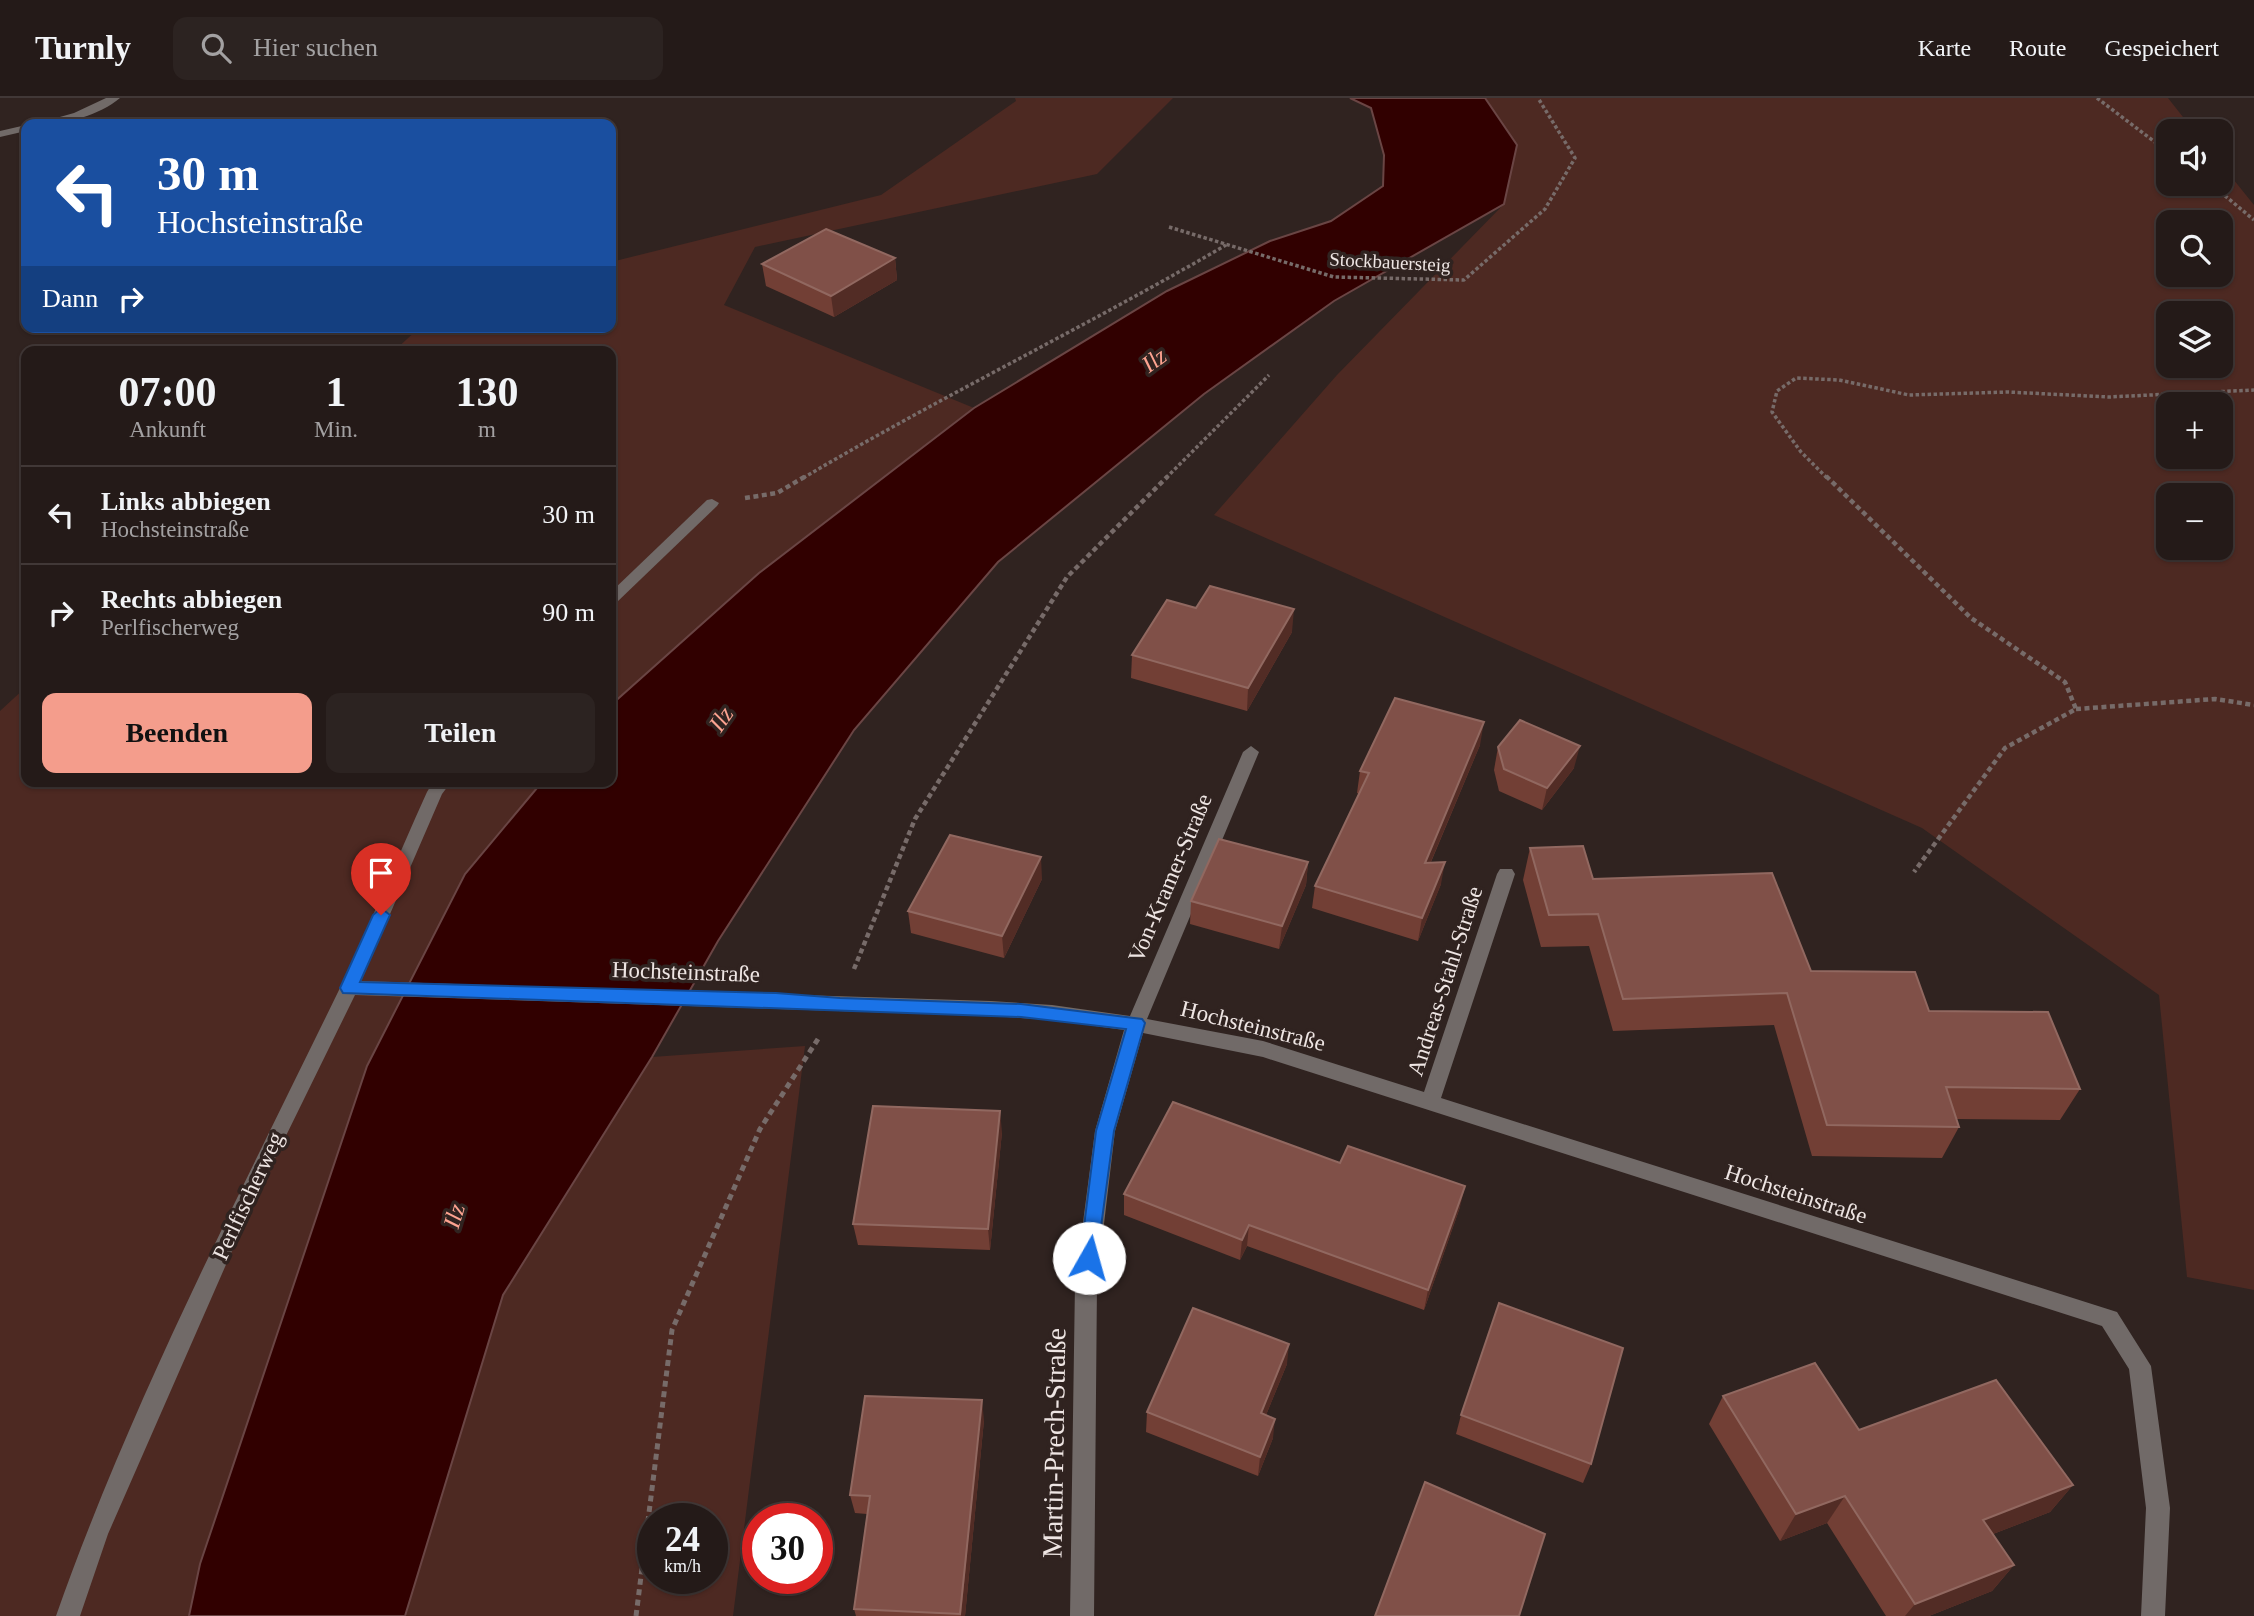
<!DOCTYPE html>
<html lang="de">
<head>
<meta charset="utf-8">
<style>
  :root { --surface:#241a18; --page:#2c2321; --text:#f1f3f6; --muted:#a3a1a2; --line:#413837; --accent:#f49d8c }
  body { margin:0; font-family:Georgia,serif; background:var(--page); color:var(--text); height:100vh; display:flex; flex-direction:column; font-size:26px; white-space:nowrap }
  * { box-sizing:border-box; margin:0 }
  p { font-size:23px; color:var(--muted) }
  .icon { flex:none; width:38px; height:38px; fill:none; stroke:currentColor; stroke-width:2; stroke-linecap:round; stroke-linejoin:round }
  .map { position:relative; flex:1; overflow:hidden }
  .drawer { position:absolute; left:21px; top:248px; width:595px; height:441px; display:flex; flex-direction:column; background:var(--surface); border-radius:14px; box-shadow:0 2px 5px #0004,0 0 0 2px var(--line) }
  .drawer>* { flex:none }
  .hud { position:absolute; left:21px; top:21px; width:595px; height:214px; border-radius:14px; box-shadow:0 2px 5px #0004,0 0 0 2px var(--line); background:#1a4fa0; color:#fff; overflow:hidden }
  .tools { position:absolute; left:2156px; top:21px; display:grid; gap:14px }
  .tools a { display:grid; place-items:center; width:77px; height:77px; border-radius:14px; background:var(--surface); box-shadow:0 2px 5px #0004,0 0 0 2px var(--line); font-size:35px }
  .speed { position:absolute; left:637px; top:1405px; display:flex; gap:14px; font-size:35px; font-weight:700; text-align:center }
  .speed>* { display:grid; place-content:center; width:91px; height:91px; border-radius:50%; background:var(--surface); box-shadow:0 2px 5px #0004,0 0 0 2px var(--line); line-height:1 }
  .speed small { font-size:18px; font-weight:400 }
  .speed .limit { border:10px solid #d22; background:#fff; color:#111 }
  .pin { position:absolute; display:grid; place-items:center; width:60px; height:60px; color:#fff; margin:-72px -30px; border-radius:50% 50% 50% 0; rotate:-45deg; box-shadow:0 0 7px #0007 }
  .pin .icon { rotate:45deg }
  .me { position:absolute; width:77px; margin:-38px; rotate:7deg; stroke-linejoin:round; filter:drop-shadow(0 0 5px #0008) }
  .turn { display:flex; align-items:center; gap:24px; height:147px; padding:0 21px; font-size:32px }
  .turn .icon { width:91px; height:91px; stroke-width:2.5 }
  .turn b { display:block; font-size:49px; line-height:60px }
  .then { display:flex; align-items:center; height:66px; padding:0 21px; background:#0003; gap:14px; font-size:26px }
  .eta { display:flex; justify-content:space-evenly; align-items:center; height:119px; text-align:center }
  .eta b { font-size:42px; font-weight:700; line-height:49px }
  .primary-button { display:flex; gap:14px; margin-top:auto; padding:14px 21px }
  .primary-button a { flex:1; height:80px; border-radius:14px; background:var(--accent); color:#111; font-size:28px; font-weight:700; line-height:80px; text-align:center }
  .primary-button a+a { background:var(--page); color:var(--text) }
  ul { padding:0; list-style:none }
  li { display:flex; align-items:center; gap:21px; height:98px; padding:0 21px; border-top:2px solid var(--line) }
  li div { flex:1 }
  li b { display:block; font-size:26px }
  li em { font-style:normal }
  header { display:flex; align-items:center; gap:42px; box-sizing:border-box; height:98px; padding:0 35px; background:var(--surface); border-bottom:2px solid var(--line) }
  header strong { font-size:33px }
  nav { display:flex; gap:38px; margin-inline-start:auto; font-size:24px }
  .search { width:490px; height:63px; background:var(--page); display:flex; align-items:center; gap:18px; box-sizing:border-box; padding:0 24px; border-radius:14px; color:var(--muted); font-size:26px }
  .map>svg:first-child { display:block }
  .green { fill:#4d2922; fill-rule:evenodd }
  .water { fill:#310000; stroke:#6a4544; stroke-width:2 }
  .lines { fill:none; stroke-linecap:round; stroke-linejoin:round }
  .path-far2 { stroke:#776b69; stroke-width:3.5; stroke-dasharray:3.5 2.5; stroke-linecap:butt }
  .path-far1 { stroke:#776b69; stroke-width:4.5; stroke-dasharray:5 3.5; stroke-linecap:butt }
  .path { stroke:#776b69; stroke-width:5; stroke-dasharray:6 4.5; stroke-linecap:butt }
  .lane { fill:#716a68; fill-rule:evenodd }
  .street { fill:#716a68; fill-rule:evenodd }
  .wall { fill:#723f35 }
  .shaded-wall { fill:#522c25 }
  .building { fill:#805048; stroke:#916860; stroke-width:2 }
  .route { fill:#1a73e8; stroke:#114b97; stroke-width:2 }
  .labels { text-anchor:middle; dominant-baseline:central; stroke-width:7; stroke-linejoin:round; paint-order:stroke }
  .far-street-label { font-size:19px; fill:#eee5e3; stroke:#302320 }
  .street-label { font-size:23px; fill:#eee5e3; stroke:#302320 }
  .water-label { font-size:24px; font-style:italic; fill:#fda390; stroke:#302320 }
  .near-street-label { font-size:28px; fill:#eee5e3; stroke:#302320 }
</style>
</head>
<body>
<header>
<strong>Turnly</strong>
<div class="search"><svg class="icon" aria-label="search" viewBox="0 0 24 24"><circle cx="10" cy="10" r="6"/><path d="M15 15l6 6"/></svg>Hier suchen</div>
<nav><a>Karte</a><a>Route</a><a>Gespeichert</a></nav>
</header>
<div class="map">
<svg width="2254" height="1518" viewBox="0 0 2254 1518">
  <rect width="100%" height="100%" fill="#302320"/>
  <!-- green -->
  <g class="green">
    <path d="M1015,0H1173L1097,76L755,149L724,207L974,310L759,475L611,607V254H393L420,229H611V164L881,97L1016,3Z"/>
    <path d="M1485,0H2168L2194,33H2168V86H2221V66L2254,107V1192L2187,1179L2159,897L1922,730L1214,417L1337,277L1504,106L1517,47ZM2168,124H2221V177H2168ZM2168,215H2221V268H2168ZM2168,306H2221V359H2168ZM2168,397H2221V450H2168Z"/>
    <path d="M26,589V684H542L465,776L367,968L200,1466L189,1518H0V613Z"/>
    <path d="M805,948L733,1518H405L503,1197L652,959ZM653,1421H712V1480H653Z"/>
  </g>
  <!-- water -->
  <path class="water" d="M1350,0H1485L1517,47L1504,106L1334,203L1204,296L998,464L854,632L718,843L652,959L503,1197L405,1518H189L200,1466L367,968L465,776L542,684H611V607L759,475L974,310L1167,193L1270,143L1331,123L1383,88L1384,57L1371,10Z"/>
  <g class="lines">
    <!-- path-far2 -->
    <g class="path-far2">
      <path d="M2097,0L2168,54"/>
      <path d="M2211,86L2254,122"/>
      <path d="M1169,129L1334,179L1464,182L1545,111L1575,60L1538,0"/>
      <path d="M803,380C942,298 1087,228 1226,147"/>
      <path d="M1166,380L1269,277"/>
      <path d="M1827,380L1801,354L1772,314L1777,293L1796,280L1839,282L1909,297L2008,294L2109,299L2254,292"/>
    </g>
    <!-- path-far1 -->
    <g class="path-far1">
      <path d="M1826,378L1971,520L2065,584L2076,611L2005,650L1914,774"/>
      <path d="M745,400L777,395L806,378"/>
      <path d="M2076,611L2215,601L2254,607"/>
      <path d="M854,871L915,721L1067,479L1168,378"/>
    </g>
    <!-- path -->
    <path class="path" d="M636,1518L672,1232L760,1031L818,941"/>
    <!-- lane -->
    <g class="lane">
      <path d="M106,0H120C99,18 63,27 35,26L74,15Z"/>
      <path d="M26,27V33L0,39V33Z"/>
    </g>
    <!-- street -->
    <g class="street">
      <path d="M712,401L719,405L717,408L616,505L611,507V494L707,402Z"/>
      <path d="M1251,648L1259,654L1147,921L1263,943L1424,994L1497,776L1500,771H1512L1515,776L1441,1000L2117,1214L2151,1268L2170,1410L2165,1518H2141L2146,1410L2129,1271L2102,1228L1263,959L1143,935L1115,1033L1097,1185L1094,1518H1070L1075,1185L1095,1033L1124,932L1052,922L991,918L355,897L253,1105L108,1436L80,1518H56C132,1302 239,1098 339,892C370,827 397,760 427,694L433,684H451L442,696L361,883L991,903L1052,907L1130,918L1243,654Z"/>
    </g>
  </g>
  <!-- wall -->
  <g class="wall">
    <path d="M895,160L897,182L834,219L766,188L762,166Z"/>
    <path d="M1196,510L1292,534L1247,613L1131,580L1132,557Z"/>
    <path d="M1480,647L1431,764L1441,786L1418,843L1312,810L1315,788L1359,696L1357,695L1360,673Z"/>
    <path d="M1498,649L1574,670L1542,712L1499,693L1494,672Z"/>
    <path d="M1530,750L1593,781L1811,873L1929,913L2080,991L2060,1022L1956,1021L1959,1029L1942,1060L1812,1058L1774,927L1613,933L1589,848L1541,849L1523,782Z"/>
    <path d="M1308,764L1306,787L1279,851L1190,826L1191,803Z"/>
    <path d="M1042,781L1004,860L911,835L908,813Z"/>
    <path d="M1002,1034L990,1152L858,1147L853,1126Z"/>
    <path d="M1124,1096L1460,1109L1424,1212L1247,1148L1240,1162L1124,1117Z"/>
    <path d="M1287,1266L1266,1317L1273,1340L1258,1378L1146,1334L1147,1314Z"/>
    <path d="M1723,1298L1859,1332L2073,1387L2050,1414L1993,1436L2014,1467L1992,1493L1929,1518H1886L1827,1425L1780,1443L1709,1326Z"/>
    <path d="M1461,1317L1591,1366L1583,1385L1456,1336Z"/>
    <path d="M984,1322L965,1518H856L854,1511L867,1416L855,1415L850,1397Z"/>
  </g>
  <!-- shaded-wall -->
  <g class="shaded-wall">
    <path d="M895,160L897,182L834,219L831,198Z"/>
    <path d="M1294,511L1292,534L1247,613L1248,590Z"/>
    <path d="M1484,624L1480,647L1421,787L1425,765Z"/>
    <path d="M1580,648L1574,670L1542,712L1547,690Z"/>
    <path d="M1041,759L1042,781L1004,860L1002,838Z"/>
    <path d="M1308,764L1306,787L1279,851L1282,828Z"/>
    <path d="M1445,764L1441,786L1418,843L1422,820Z"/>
    <path d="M1000,1013L1002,1034L990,1152L988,1131Z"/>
    <path d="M1465,1088L1460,1109L1424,1212L1428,1192Z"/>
    <path d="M1249,1127L1247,1148L1240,1162L1242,1142Z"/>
    <path d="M1289,1246L1287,1266L1259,1334L1261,1315Z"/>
    <path d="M982,1302L984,1322L965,1518H961Z"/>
    <path d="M1275,1321L1273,1340L1258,1378L1260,1359Z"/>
    <path d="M2073,1387L2050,1414L1962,1448L1983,1422Z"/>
    <path d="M1845,1398L1827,1425L1780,1443L1796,1416Z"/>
    <path d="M2014,1467L1992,1493L1929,1518H1905L1915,1506Z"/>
  </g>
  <!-- building -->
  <g class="building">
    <path d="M826,131L895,160L831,198L762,166Z"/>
    <path d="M1210,488L1294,511L1248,590L1132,557L1167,502L1196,510Z"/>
    <path d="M1395,600L1484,624L1425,765L1445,764L1422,820L1315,788L1369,675L1360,673Z"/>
    <path d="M1520,622L1580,648L1547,690L1504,671L1498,649Z"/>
    <path d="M950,737L1041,759L1002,838L908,813Z"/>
    <path d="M1219,741L1308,764L1282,828L1191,803Z"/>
    <path d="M1583,748L1593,781L1772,775L1811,873L1915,874L1929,913L2048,914L2080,991L1946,989L1959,1029L1827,1027L1787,895L1623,901L1598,816L1549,817L1530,750Z"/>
    <path d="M1173,1004L1340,1065L1348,1048L1465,1088L1428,1192L1249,1127L1242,1142L1124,1096Z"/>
    <path d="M873,1008L1000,1013L988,1131L853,1126Z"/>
    <path d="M1499,1205L1623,1250L1591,1366L1461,1317Z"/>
    <path d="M1193,1210L1289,1246L1261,1315L1275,1321L1260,1359L1147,1314Z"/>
    <path d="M1815,1265L1859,1332L1996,1282L2073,1387L1983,1422L2014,1467L1915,1506L1845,1398L1796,1416L1723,1298Z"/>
    <path d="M865,1298L982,1302L960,1516L854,1511L870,1398L850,1397Z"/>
    <path d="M1425,1384L1545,1436L1519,1518H1375Z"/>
  </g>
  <!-- route -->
  <path class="route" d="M381,810L390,817L360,884L776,895L840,900L1021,906L1142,921L1145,925L1114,1033L1096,1166L1089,1168L1082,1166L1080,1160L1096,1033L1126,931L1021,919L343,895L340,890L373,817Z"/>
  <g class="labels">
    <!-- far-street labels -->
    <g class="far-street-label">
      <text transform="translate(1390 164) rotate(3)">Stockbauersteig</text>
    </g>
    <!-- street labels -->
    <g class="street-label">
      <text transform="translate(1170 780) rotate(-67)">Von-Kramer-Straße</text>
      <text transform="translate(686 874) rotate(2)">Hochsteinstraße</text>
      <text transform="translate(1445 883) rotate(-72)">Andreas-Stahl-Straße</text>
      <text transform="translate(1253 928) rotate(14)">Hochsteinstraße</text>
      <text transform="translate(1796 1096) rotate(18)">Hochsteinstraße</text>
      <text transform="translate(248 1098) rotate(-65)">Perlfischerweg</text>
    </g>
    <!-- water labels -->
    <g class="water-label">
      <text transform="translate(1154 262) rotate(-36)">Ilz</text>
      <text transform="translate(721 621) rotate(-55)">Ilz</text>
      <text transform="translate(454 1118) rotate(-73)">Ilz</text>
    </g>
    <!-- near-street labels -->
    <g class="near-street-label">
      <text transform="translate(1054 1345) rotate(-89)">Martin-Prech-Straße</text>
    </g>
  </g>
</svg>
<div class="tools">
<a><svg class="icon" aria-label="sound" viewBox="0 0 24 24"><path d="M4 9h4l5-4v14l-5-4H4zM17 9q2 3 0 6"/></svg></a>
<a><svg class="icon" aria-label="search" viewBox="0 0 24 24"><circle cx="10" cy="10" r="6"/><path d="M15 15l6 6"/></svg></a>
<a><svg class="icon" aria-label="layers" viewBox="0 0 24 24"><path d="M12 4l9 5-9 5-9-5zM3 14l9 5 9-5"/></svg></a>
<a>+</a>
<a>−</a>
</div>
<div class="speed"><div>24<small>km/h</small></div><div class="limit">30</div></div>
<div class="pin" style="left:381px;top:817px;background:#d93025"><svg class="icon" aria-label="arrive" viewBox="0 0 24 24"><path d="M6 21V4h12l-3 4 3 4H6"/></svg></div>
<svg class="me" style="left:1089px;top:1160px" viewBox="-20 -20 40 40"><circle r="19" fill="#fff"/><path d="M0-13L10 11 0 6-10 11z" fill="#1a73e8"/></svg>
<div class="hud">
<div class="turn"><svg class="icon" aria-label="left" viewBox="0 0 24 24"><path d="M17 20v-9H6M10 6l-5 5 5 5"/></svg><div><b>30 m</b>Hochsteinstraße</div></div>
<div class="then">Dann<svg class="icon" aria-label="right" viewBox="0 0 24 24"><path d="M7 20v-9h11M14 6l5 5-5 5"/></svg></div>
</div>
<section class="drawer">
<div class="eta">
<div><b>07:00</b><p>Ankunft</p></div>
<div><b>1</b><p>Min.</p></div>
<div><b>130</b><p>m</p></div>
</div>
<ul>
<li><svg class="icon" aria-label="left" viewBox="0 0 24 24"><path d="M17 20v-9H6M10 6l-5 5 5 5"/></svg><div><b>Links abbiegen</b><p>Hochsteinstraße</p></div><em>30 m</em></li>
<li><svg class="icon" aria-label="right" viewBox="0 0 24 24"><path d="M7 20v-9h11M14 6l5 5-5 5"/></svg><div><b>Rechts abbiegen</b><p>Perlfischerweg</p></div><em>90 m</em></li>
</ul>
<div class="primary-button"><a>Beenden</a><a>Teilen</a></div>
</section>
</div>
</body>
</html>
